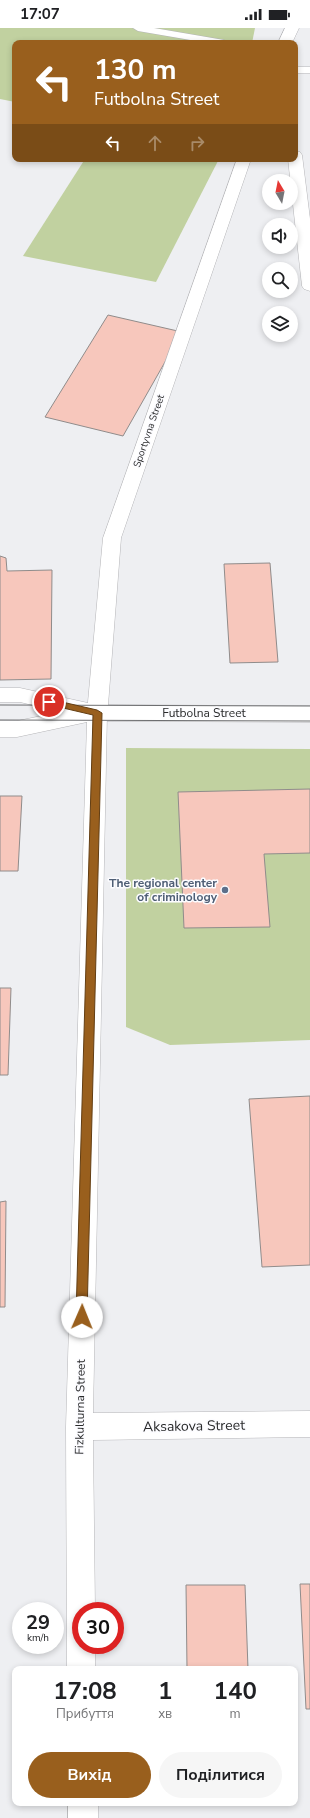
<!DOCTYPE html>
<html lang="uk">
<head>
<meta charset="utf-8">
<style>
  :root { --surface:#fff; --page:#f6f6f6; --text:#202124; --muted:#757577; --accent:#995f1d }
  body { margin:0; font-family:"Nunito Sans",sans-serif; background:var(--page); color:var(--text); height:100vh; display:flex; flex-direction:column; font-size:15px; white-space:nowrap }
  * { box-sizing:border-box; margin:0 }
  p { font-size:13px; color:var(--muted) }
  .icon { flex:none; width:22px; height:22px; fill:none; stroke:currentColor; stroke-width:2; stroke-linecap:round; stroke-linejoin:round }
  .map { position:relative; flex:1; overflow:hidden }
  .details { position:absolute; left:12px; top:1638px; width:286px; height:140px; display:flex; flex-direction:column; background:var(--surface); border-radius:8px; box-shadow:0 2px 6px #0003 }
  .details>* { flex:none }
  .guide { position:absolute; left:12px; top:12px; width:286px; height:122px; border-radius:8px; box-shadow:0 2px 6px #0003; background:#995f1d; color:#fff; overflow:hidden }
  .needle { width:26px; rotate:350deg }
  .tools { position:absolute; left:262px; top:146px; display:grid; gap:8px }
  .tools a { display:grid; place-items:center; width:36px; height:36px; border-radius:50%; background:var(--surface); box-shadow:0 2px 6px #0003; font-size:20px }
  .speed { position:absolute; left:12px; top:1574px; display:flex; gap:8px; font-size:20px; font-weight:700; text-align:center }
  .speed>* { display:grid; place-content:center; width:52px; height:52px; border-radius:50%; background:var(--surface); box-shadow:0 2px 6px #0003; line-height:1 }
  .speed small { font-size:10px; font-weight:400 }
  .speed .limit { border:6px solid #d22; background:#fff; color:#111 }
  .pin { position:absolute; display:grid; place-items:center; width:34px; height:34px; color:#fff; margin:-17px; border:2px solid #fff; border-radius:50%; box-shadow:0 1px 4px #0007 }
  .me { position:absolute; width:44px; margin:-22px; rotate:1deg; stroke-linejoin:round; filter:drop-shadow(0 0 3px #0008) }
  .turn { display:flex; align-items:center; gap:14px; height:84px; padding:0 16px; font-size:18px }
  .turn .icon { width:52px; height:52px; stroke-width:2.5 }
  .turn b { display:block; font-size:28px; line-height:34px }
  .lanes { display:flex; align-items:center; height:38px; padding:0 16px; background:#0003; justify-content:center; gap:20px; direction:ltr }
  .lanes .off { opacity:.35 }
  .eta { display:flex; justify-content:space-evenly; align-items:center; height:68px; text-align:center }
  .eta b { font-size:24px; font-weight:700; line-height:28px }
  .action { display:flex; gap:8px; margin-top:auto; padding:8px 16px }
  .action a { flex:1; height:46px; border-radius:24px; background:var(--accent); color:#fff; font-size:16px; font-weight:700; line-height:46px; text-align:center }
  .action a+a { background:var(--page); color:var(--text) }
  .status { display:flex; justify-content:space-between; align-items:center; height:28px; padding:0 20px; background:var(--surface); direction:ltr }
  .status svg { height:11px; fill:currentColor }
  .map>svg:first-child { display:block }
  .green { fill:#c1d1a0 }
  .building { fill:#f7c7bc; stroke:#908c8b }
  .lines { fill:none; stroke-linecap:round; stroke-linejoin:round }
  .service-casing { stroke:#b5b5b8; stroke-width:1 }
  .minor-casing { stroke:#b5b5b8; stroke-width:1 }
  .tertiary-casing { stroke:#b5b5b8; stroke-width:1 }
  .service { fill:#fff; fill-rule:evenodd }
  .minor { fill:#fff; fill-rule:evenodd }
  .tertiary { fill:#fff; fill-rule:evenodd }
  .tram { stroke:#6d6e70; stroke-width:1 }
  .route { fill:#995f1d; stroke:#633e13 }
  .service-dot { fill:#5c6f8a; stroke:#fcfcff; stroke-width:1.5 }
  .labels { text-anchor:middle; dominant-baseline:central; stroke-width:3; stroke-linejoin:round; paint-order:stroke }
  .far-street-label { font-size:10px; fill:#292a2b; stroke:#fcfcff }
  .street-label { font-size:12px; fill:#292a2b; stroke:#fcfcff }
  .service-label { font-size:12px; font-weight:bold; fill:#4e5e75; stroke:#fcfcff; text-anchor:end }
  .near-street-label { font-size:14px; fill:#292a2b; stroke:#fcfcff }
</style>
</head>
<body>
<div class="status"><b>17:07</b><svg viewBox="0 0 49 12"><path d="M0 12V9h3v3zM5 12V6h3v6zM10 12V3h3v9zM15 12V0h3v12zM26 1h20v11H26zM47 4h2v5h-2z"/></svg></div>
<div class="map">
<svg width="310" height="1790" viewBox="0 0 310 1790">
  <rect width="100%" height="100%" fill="#eeeff2"/>
  <!-- green -->
  <g class="green">
    <path d="M0,0H255L252,15H15V74L0,71Z"/>
    <path d="M85,131H219L156,254L23,228Z"/>
    <path d="M126,720L310,721V1012L170,1017L126,999Z"/>
  </g>
  <!-- building -->
  <g class="building">
    <path d="M108,287L182,304L123,408L45,389Z"/>
    <path d="M0,528L6,530L7,543L52,542L51,651L0,652Z"/>
    <path d="M270,535L278,634L230,635L224,536Z"/>
    <path d="M310,761V825L264,826L270,899L184,900L178,764Z"/>
    <path d="M0,768H22L18,843H0Z"/>
    <path d="M0,960H11L8,1047H0Z"/>
    <path d="M310,1068V1237L262,1239L249,1071Z"/>
    <path d="M6,1173L5,1279H0V1174Z"/>
    <path d="M300,1556H310V1681H306Z"/>
    <path d="M186,1557H245L248,1641H187Z"/>
  </g>
  <g class="lines">
    <!-- service casing -->
    <g class="service-casing">
      <g id="service">
        <path d="M133,0H154L224,12L229,15H208L138,3Z"/>
        <rect x="295" y="39" width="15" height="6"/>
      </g>
    </g>
    <!-- minor casing -->
    <g class="minor-casing">
      <g id="minor">
        <path d="M295,123L300,124L302,127L310,191V263L304,261L302,258L288,131H295Z"/>
        <path d="M0,660H20L97,677L104,680L107,685L93,1385L310,1383V1409L93,1412L95,1583H81V1617H95V1641H67L66,1399L87,694L17,709H0V693H17L61,684L20,674H0Z"/>
        <rect x="68" y="1775" width="30" height="15"/>
      </g>
    </g>
    <!-- tertiary casing -->
    <g class="tertiary-casing">
      <g id="tertiary">
        <path d="M285,0H299L292,15H278Z"/>
        <path d="M237,131H251L121,510L108,677L310,678V694L97,693L90,690L87,685L103,510Z"/>
      </g>
    </g>
    <!-- service -->
    <use href="#service" class="service"/>
    <!-- minor -->
    <use href="#minor" class="minor"/>
    <!-- tertiary -->
    <use href="#tertiary" class="tertiary"/>
    <!-- tram -->
    <g class="tram">
      <path d="M0,677L310,678"/>
      <path d="M0,692L310,693"/>
    </g>
  </g>
  <!-- route -->
  <path class="route" d="M49,671L97,682L102,685L87,1289L85,1293L82,1294L78,1293L76,1289L93,687L46,676L45,674Z"/>
  <!-- markers -->
  <circle class="service-dot" cx="225" cy="862" r="4"/>
  <g class="labels">
    <!-- far-street labels -->
    <g class="far-street-label">
      <text transform="translate(149 403) rotate(-71)">Sportyvna Street</text>
    </g>
    <!-- street labels -->
    <g class="street-label">
      <text x="204" y="685">Futbolna Street</text>
      <text transform="translate(80 1379) rotate(-89)">Fizkulturna Street</text>
    </g>
    <!-- service labels -->
    <g class="service-label">
      <text x="217" y="855">The regional center<tspan x="217" dy="14">of criminology</tspan></text>
    </g>
    <!-- near-street labels -->
    <g class="near-street-label">
      <text transform="translate(194 1398) rotate(-1)">Aksakova Street</text>
    </g>
  </g>
</svg>
<div class="tools">
<a><svg class="needle" viewBox="-14 -14 28 28"><path d="M0-13l5 13h-10z" fill="#e53935"/><path d="M0 13l5-13h-10z" fill="#757577"/></svg></a>
<a><svg class="icon" aria-label="sound" viewBox="0 0 24 24"><path d="M4 9h4l5-4v14l-5-4H4zM17 9q2 3 0 6"/></svg></a>
<a><svg class="icon" aria-label="search" viewBox="0 0 24 24"><circle cx="10" cy="10" r="6"/><path d="M15 15l6 6"/></svg></a>
<a><svg class="icon" aria-label="layers" viewBox="0 0 24 24"><path d="M12 4l9 5-9 5-9-5zM3 14l9 5 9-5"/></svg></a>
</div>
<div class="speed"><div>29<small>km/h</small></div><div class="limit">30</div></div>
<div class="pin" style="left:49px;top:674px;background:#d93025"><svg class="icon" aria-label="arrive" viewBox="0 0 24 24"><path d="M6 21V4h12l-3 4 3 4H6"/></svg></div>
<svg class="me" style="left:82px;top:1289px" viewBox="-20 -20 40 40"><circle r="19" fill="#fff"/><path d="M0-13L10 11 0 6-10 11z" fill="#995f1d"/></svg>
<div class="guide">
<div class="turn"><svg class="icon" aria-label="left" viewBox="0 0 24 24"><path d="M17 20v-9H6M10 6l-5 5 5 5"/></svg><div><b>130 m</b>Futbolna Street</div></div>
<div class="lanes"><svg class="icon" aria-label="left" viewBox="0 0 24 24"><path d="M17 20v-9H6M10 6l-5 5 5 5"/></svg><svg class="icon off" aria-label="ahead" viewBox="0 0 24 24"><path d="M12 20V5M6 11l6-6 6 6"/></svg><svg class="icon off" aria-label="right" viewBox="0 0 24 24"><path d="M7 20v-9h11M14 6l5 5-5 5"/></svg></div>
</div>
<section class="details">
<div class="eta">
<div><b>17:08</b><p>Прибуття</p></div>
<div><b>1</b><p>хв</p></div>
<div><b>140</b><p>m</p></div>
</div>
<div class="action"><a>Вихід</a><a>Поділитися</a></div>
</section>
</div>
</body>
</html>
